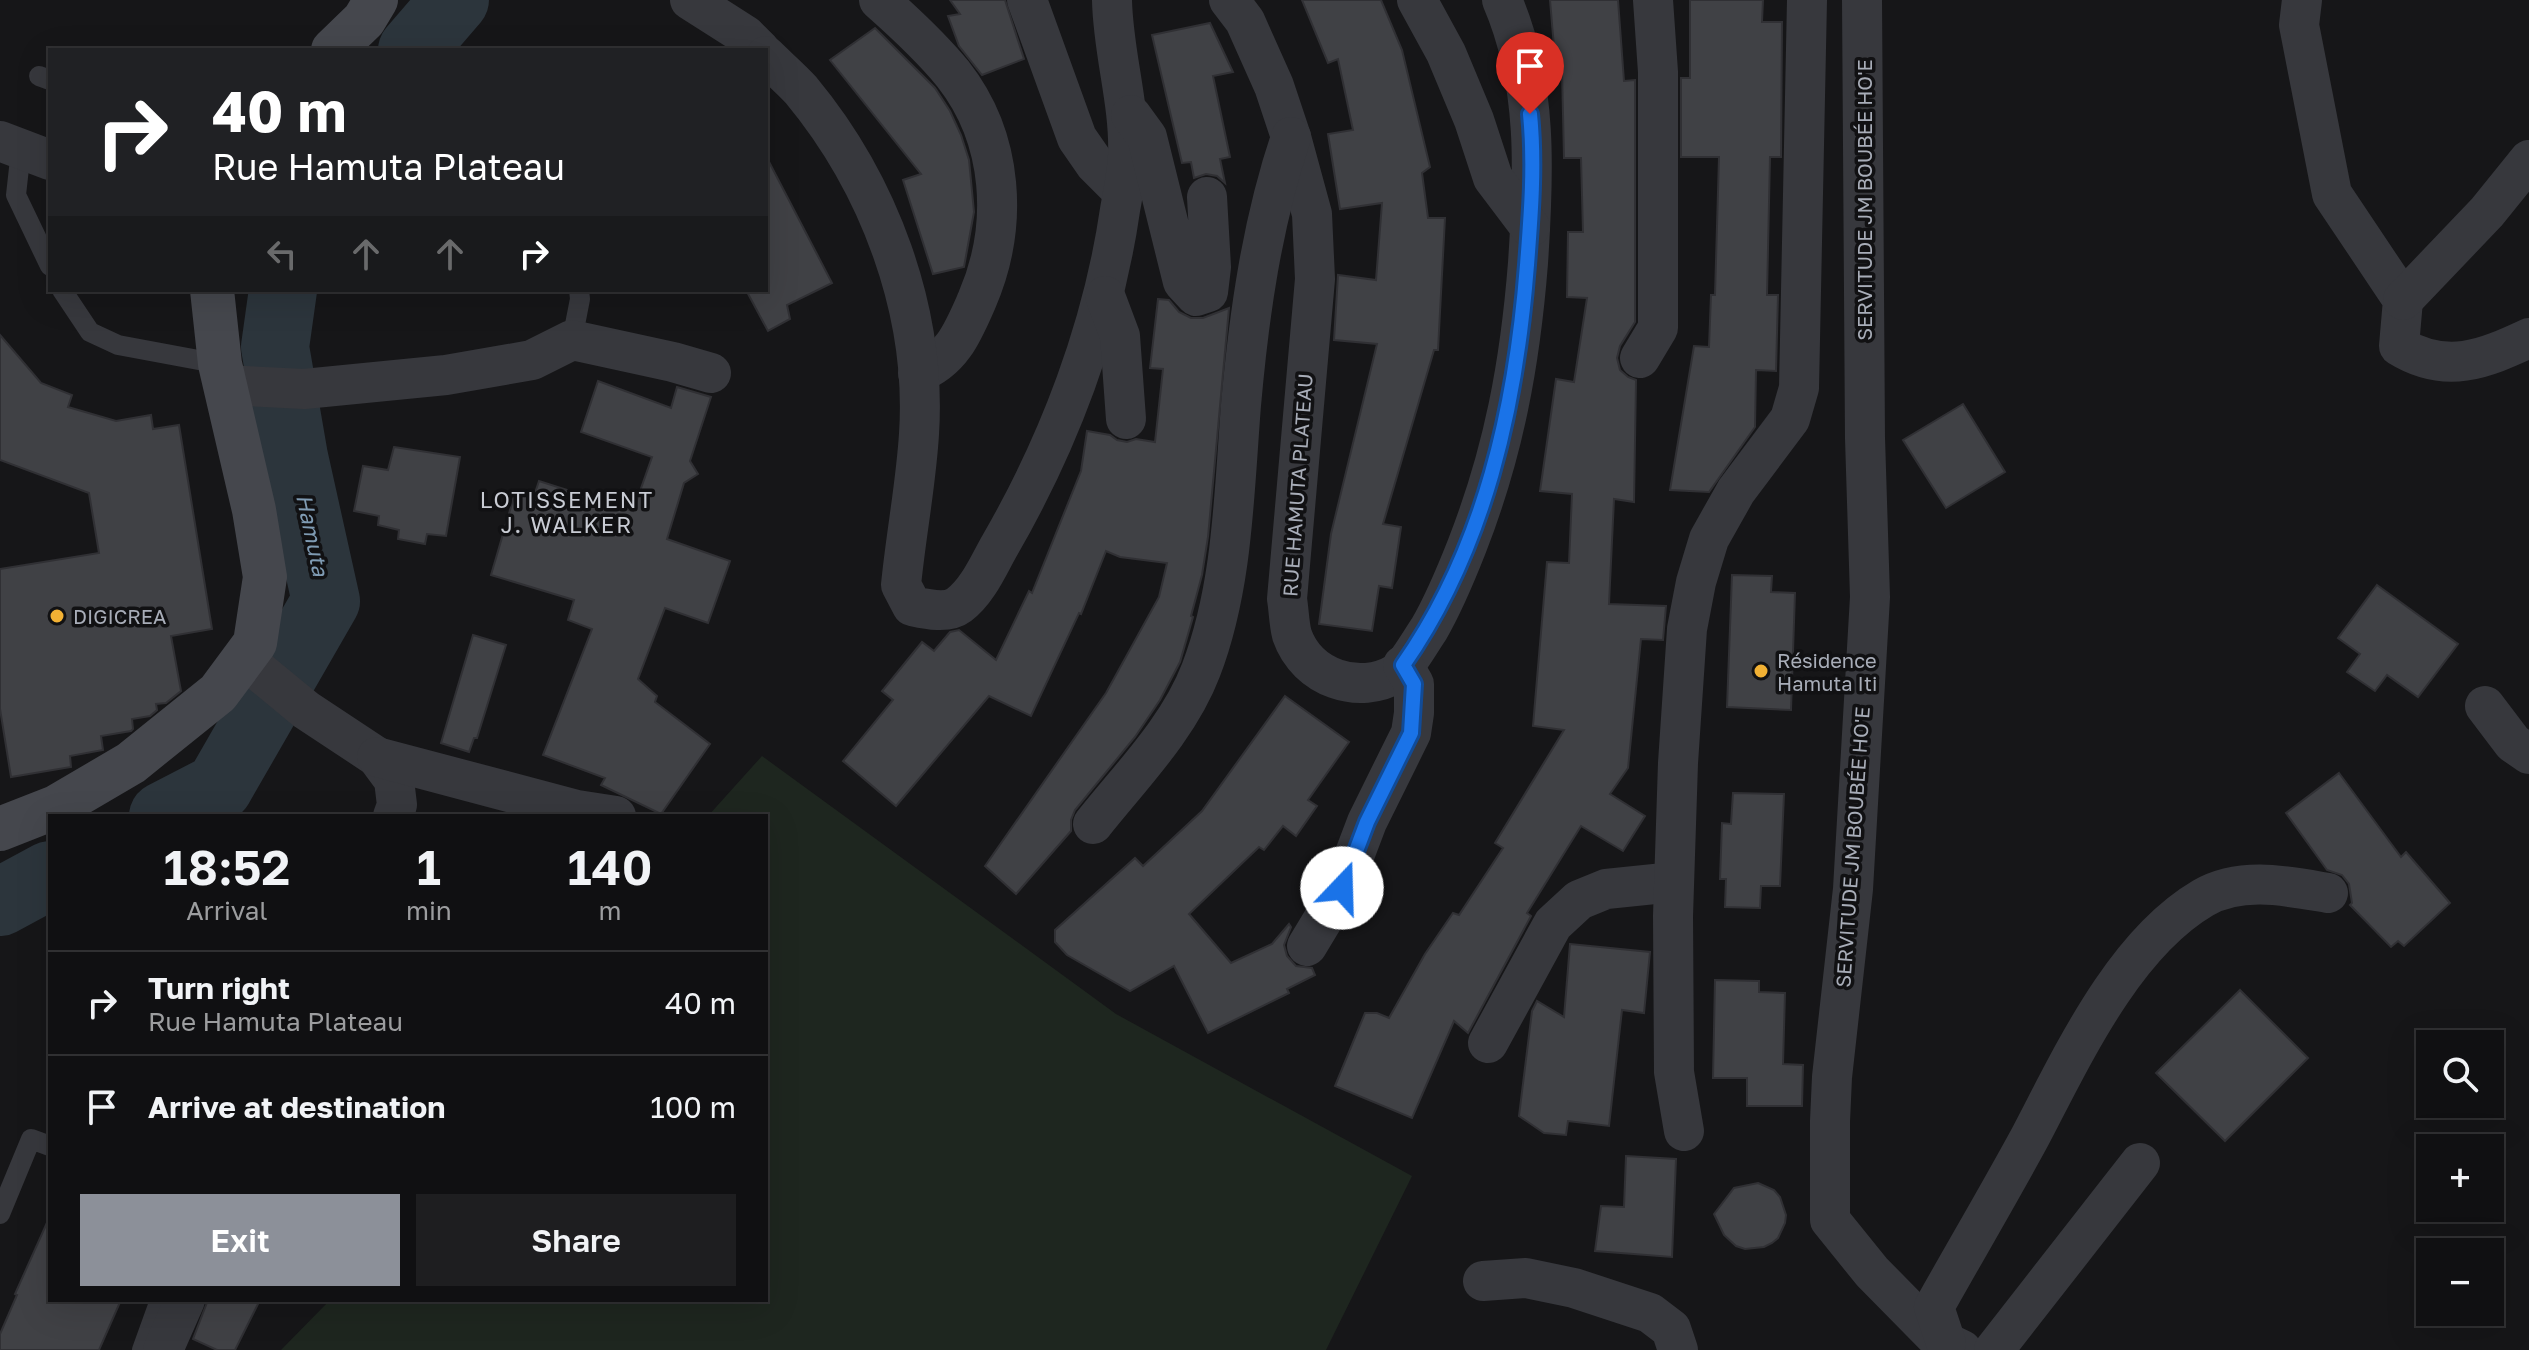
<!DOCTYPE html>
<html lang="en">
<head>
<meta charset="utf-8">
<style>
  :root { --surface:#101012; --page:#1e1e20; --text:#f1f3f6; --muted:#9c9d9f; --line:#303032; --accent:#8c9099 }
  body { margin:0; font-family:"Golos Text",sans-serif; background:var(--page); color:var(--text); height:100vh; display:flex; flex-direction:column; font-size:30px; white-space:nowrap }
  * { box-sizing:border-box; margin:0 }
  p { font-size:26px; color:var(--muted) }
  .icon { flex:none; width:44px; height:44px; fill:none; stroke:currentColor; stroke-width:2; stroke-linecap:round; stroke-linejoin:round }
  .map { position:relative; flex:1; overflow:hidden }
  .details { position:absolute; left:48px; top:814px; width:720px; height:488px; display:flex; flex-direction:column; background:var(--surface); border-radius:0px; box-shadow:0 8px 32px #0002,0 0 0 2px var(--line) }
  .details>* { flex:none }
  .top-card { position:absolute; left:48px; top:48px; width:720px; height:244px; border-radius:0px; box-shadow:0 8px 32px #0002,0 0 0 2px var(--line); background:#202124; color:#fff; overflow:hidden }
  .fabs { position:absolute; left:2416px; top:1030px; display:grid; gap:16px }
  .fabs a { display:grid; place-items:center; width:88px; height:88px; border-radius:0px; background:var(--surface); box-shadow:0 8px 32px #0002,0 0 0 2px var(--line); font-size:40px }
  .pin { position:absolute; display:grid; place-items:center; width:68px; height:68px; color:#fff; margin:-82px -34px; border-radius:50% 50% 50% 0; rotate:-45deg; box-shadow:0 0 8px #0007 }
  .pin .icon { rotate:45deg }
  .me { position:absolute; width:88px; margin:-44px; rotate:21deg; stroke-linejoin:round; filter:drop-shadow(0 0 6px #0008) }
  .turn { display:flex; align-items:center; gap:28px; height:168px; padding:0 32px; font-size:36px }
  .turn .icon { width:104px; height:104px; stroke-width:2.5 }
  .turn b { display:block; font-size:56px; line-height:68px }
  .lanes { display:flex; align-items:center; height:76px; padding:0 32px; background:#0003; justify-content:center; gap:40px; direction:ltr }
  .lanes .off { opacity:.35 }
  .eta { display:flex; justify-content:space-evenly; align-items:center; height:136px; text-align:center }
  .eta b { font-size:48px; font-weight:600; line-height:56px }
  .action { display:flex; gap:16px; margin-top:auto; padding:16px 32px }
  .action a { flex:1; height:92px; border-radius:0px; background:var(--accent); color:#fff; font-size:32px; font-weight:600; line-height:92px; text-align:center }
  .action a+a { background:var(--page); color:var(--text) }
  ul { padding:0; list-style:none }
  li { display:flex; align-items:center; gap:24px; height:104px; padding:0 32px; border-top:2px solid var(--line) }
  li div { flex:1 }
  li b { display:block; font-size:30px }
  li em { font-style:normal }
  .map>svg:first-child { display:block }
  .green { fill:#1e261f }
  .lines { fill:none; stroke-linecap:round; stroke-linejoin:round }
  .river { stroke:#2c353c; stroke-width:68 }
  .building { fill:#404145; stroke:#303034; stroke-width:2 }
  .service { stroke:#37383d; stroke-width:20 }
  .minor { stroke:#37383d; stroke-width:40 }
  .secondary { stroke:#45474d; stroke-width:44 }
  .route-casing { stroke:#114b97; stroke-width:20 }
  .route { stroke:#1a73e8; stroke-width:14 }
  .poi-dot { fill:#f2b134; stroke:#111113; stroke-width:3 }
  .labels { text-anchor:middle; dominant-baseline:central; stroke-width:7; stroke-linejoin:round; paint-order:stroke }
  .street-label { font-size:20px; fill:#a8adb8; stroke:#111113 }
  .poi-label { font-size:20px; fill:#a8adb8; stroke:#111113; text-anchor:start }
  .neighbourhood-label { font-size:22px; letter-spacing:2px; fill:#c9ccd4; stroke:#111113 }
  .water-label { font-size:22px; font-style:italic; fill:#7f9bb3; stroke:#111113 }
</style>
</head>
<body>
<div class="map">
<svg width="2529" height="1350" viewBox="0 0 2529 1350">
  <rect width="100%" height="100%" fill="#161618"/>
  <!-- green -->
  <path class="green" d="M762,756L1116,1014L1412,1176L1326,1350H281L330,1300H766V816H708Z"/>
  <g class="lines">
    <!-- river -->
    <g class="river">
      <path d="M412,50L455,0"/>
      <path d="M163,816L219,787L326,601L294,457L275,347L283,290"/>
      <path d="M0,902L50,875"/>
    </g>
  </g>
  <!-- building -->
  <g class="building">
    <path d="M950,0H1005L1024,59L982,75L959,46L948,16L960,14Z"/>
    <path d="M1302,0H1381L1402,50L1430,167L1422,173L1428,218H1445L1438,350H1434L1383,524L1401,527L1392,588L1379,586L1372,631L1319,624L1331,534L1377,344L1334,340L1338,275L1376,280L1382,203L1340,209L1328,134L1353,130L1338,59L1328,63Z"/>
    <path d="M1550,0H1618L1624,81L1635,80V322L1620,346L1617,358L1620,370L1628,377L1636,380L1634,502L1614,499L1609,604L1666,606L1663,640L1641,639L1628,768L1610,794L1645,816L1623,851L1581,826L1527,913L1531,916L1468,1033L1454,1021L1412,1118L1335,1086L1365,1013H1377L1389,1018L1425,954L1453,913L1459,915L1503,848L1495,843L1564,730L1533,726L1547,562L1569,563L1572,494L1540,491L1556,379L1574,382L1587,298L1567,297L1568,232H1583L1581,158H1564L1562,70L1556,71Z"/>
    <path d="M1690,0H1763L1762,22H1782L1781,157H1770L1767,295H1778L1776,371L1756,370L1755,427L1709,492L1670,490L1694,346L1709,347L1711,295H1715L1719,157H1681V78H1690Z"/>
    <path d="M1210,23L1233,72L1213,76L1230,157L1220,159L1225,183L1217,176L1206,174L1194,178L1191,162L1182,163L1152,35Z"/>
    <path d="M875,28L935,88L950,111L961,135L969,160L974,212L964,267L933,274L903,180L921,174L830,60Z"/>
    <path d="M766,156L832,283L787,305L790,319L768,331L746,290H766Z"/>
    <path d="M1158,299L1169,300L1179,312L1191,318H1203L1229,308L1208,537L1202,575L1191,616L1193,617L1180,662L1160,700L1135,737L1075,810L1071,820V831L1016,894L985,866L1106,693L1159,597L1167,563L1120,557L1106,551L1081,614L1079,613L1031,716L989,696L896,806L843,761L893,700L882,691L922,642L934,651L950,632L959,630L996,660L1029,591L1032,593L1081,471L1087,431L1110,435L1117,440L1127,442L1136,439L1155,442L1163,369L1150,368Z"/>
    <path d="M0,335L41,383L72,395L68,407L116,421L151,415L153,429L179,425L212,629L171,636L181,691L166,703L156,704L157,710L150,716L132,719L133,729L131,731L101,736L103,750L70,756L71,767L11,777L0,709V569L99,553L89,493L0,460Z"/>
    <path d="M598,381L671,408L677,387L711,397L690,461L698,474L684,483L667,539L730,561L708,623L665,608L638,679L657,696L655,702L710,744L661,814L601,785L605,778L543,755L592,629L568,620L574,600L491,575L515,493L533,499L539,481L633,511L652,457L581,432Z"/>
    <path d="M1963,404L2005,472L1946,508L1903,440Z"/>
    <path d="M394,447L460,457L446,536L427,534L425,544L398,539L399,530L378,525L379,516L354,511L363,466L388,470Z"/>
    <path d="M1732,575L1772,576L1771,592L1795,593L1791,710L1727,707Z"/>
    <path d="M2377,585L2458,644L2418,697L2387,675L2375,691L2347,672L2360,654L2338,638Z"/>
    <path d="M473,635L506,645L477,738H474L469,752L441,743Z"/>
    <path d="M1285,696L1349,742L1308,800L1317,806L1296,836L1283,826L1264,850L1259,847L1189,914L1231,963L1272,944L1289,924L1291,927L1284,945L1287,956L1296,966L1312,968L1315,975L1287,989L1289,993L1208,1033L1174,966L1130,991L1067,955L1055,942V930L1135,858L1143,866L1202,811Z"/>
    <path d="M2339,773L2401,857L2406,852L2450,903L2404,946L2398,941L2391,947L2350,905L2352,903L2349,884L2342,875L2327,870L2286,813Z"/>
    <path d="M1733,793L1784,794L1780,886H1761L1760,908L1725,907L1726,879H1720L1722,823L1731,824Z"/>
    <path d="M1570,944L1650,952L1644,1013L1622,1010L1609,1126L1568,1121L1566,1135L1544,1133L1519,1116L1532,1011L1537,1001L1564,1017Z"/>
    <path d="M1715,980L1759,981V992L1785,993L1783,1064L1803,1065L1802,1106H1747V1078H1713Z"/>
    <path d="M2240,990L2308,1058L2225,1141L2156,1073Z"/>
    <path d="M1626,1156L1676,1159L1672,1257L1595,1251L1601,1206L1624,1207Z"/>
    <path d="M1758,1183L1774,1190L1780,1197L1786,1215L1785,1223L1778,1238L1772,1243L1764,1247L1745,1249L1736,1246L1724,1235L1714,1214L1734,1188Z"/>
    <path d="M50,1216V1300H121L99,1350H0V1334L17,1295L15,1294Z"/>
    <path d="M208,1300H260L235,1350H217L193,1339Z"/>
  </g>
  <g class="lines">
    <!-- service -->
    <g class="service">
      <path d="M39,76L50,80"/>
      <path d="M21,150L16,195L50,266"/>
      <path d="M62,290L90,332L118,345L220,364"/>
      <path d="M572,340L580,299L579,290"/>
      <path d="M0,1214L31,1139L50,1146"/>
      <path d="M142,1350L160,1300"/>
    </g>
    <!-- minor -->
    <g class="minor">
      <path d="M690,0L745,35L760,50"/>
      <path d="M879,0C905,23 931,47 953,74C1004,139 1009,226 977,300C963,332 952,360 918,373"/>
      <path d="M1027,0L1077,138L1095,164L1123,192"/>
      <path d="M1229,0L1245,21L1274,86L1291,137L1312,214L1315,279L1287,599C1289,611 1289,624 1292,635C1307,678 1359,696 1397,673C1406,667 1422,639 1429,629C1444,603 1456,574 1467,546C1504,451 1520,364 1528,263C1534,174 1538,83 1502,0"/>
      <path d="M1417,0L1446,53L1474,120L1493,178L1530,227"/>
      <path d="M1862,0L1865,438L1870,597L1853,889L1832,1077L1830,1121V1220L1872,1272L1937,1338L1962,1350"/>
      <path d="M2302,0L2299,25L2332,194L2403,300L2399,346C2446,375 2484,359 2529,338"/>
      <path d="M766,56C777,67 790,78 801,90C879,184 927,311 919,434C916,484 906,534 901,585L912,606C926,609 947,614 959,605C978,591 989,564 1000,545C1059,443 1103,327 1120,210C1123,193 1127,174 1128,156C1130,103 1113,53 1112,0"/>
      <path d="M1131,115L1147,137L1183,282L1196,296L1208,292L1211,267L1207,197"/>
      <path d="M0,141L50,160"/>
      <path d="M1105,296L1120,336L1126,419"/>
      <path d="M2403,300L2487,212L2529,160"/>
      <path d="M1640,358L1658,328V72L1653,0"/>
      <path d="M224,385L304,389L446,375L532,360L572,340L673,362L711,373"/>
      <path d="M244,659L306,710L377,757L394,780L397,805L393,816"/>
      <path d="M2485,706L2513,743L2529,754"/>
      <path d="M377,757L577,810L616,816"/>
      <path d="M1093,824C1131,776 1179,728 1201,670C1233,587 1234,493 1241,405C1249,314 1262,223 1291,137"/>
      <path d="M1307,946L1342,888L1367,822L1411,733L1414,713V684L1403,665"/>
      <path d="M1488,1043L1553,924L1579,900L1606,889L1674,882"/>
      <path d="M1684,1131L1674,1072L1673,916L1678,763L1687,629L1696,582L1709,539L1736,491L1790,419L1799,388L1807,0"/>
      <path d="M1483,1281L1526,1278L1574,1288L1650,1313L1671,1329L1678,1350"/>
      <path d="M1946,1343L1934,1307C1966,1250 1999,1194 2030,1137C2072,1057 2123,945 2203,898C2241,876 2287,886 2328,893"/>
      <path d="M163,1350L185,1300"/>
      <path d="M1994,1350L2140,1163"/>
    </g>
    <!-- secondary -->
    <g class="secondary">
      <path d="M333,50L364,20L376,0"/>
      <path d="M0,829L56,807L131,763L218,693L255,643L265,577L254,510L220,364L212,290"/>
    </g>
  </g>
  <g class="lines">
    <!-- route casing -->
    <g class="route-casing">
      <path id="route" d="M1342,888L1367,822L1411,733L1414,684L1403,665C1485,548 1516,406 1527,265C1531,214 1535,164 1530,114"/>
    </g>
    <!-- route -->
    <use href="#route" class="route"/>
  </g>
  <!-- markers -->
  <g class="poi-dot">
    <circle cx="57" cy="616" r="8"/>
    <circle cx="1761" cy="671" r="8"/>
  </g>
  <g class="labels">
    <!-- street labels -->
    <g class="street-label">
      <text transform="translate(1864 200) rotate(-90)">SERVITUDE JM BOUBÉE HO'E</text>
      <text transform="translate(1297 485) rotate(-86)">RUE HAMUTA PLATEAU</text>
      <text transform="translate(1852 847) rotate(-86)">SERVITUDE JM BOUBÉE HO'E</text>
    </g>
    <!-- poi labels -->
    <g class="poi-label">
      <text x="73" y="616">DIGICREA</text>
      <text x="1777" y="660">Résidence<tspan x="1777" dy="23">Hamuta Iti</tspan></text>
    </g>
    <!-- neighbourhood labels -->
    <g class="neighbourhood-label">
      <text x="567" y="499">LOTISSEMENT<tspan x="567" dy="25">J. WALKER</tspan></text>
    </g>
    <!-- water labels -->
    <g class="water-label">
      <text transform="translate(313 535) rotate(78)">Hamuta</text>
    </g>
  </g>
</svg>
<div class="fabs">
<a><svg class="icon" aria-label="search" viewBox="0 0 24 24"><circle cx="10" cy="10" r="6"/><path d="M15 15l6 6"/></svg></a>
<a>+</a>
<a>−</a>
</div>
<div class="pin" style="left:1530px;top:114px;background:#d93025"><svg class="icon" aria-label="arrive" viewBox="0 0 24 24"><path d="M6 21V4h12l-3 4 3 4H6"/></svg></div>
<svg class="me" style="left:1342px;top:888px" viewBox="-20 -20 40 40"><circle r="19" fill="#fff"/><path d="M0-13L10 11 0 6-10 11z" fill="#1a73e8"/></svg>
<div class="top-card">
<div class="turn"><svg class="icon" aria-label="right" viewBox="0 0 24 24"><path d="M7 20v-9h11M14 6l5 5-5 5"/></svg><div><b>40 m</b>Rue Hamuta Plateau</div></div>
<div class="lanes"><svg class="icon off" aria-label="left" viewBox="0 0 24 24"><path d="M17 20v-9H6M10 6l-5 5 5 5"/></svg><svg class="icon off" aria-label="ahead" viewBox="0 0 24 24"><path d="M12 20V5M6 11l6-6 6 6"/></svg><svg class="icon off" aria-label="ahead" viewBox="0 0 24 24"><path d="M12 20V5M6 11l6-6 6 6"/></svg><svg class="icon" aria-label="right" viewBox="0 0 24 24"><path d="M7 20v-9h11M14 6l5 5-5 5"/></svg></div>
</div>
<section class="details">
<div class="eta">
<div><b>18:52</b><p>Arrival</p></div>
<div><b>1</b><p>min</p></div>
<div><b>140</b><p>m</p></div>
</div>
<ul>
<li><svg class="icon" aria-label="right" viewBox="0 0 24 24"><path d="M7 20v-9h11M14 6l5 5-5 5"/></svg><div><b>Turn right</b><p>Rue Hamuta Plateau</p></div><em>40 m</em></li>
<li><svg class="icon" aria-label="arrive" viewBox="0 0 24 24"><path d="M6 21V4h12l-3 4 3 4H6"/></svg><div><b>Arrive at destination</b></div><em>100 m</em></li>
</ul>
<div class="action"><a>Exit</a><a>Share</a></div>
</section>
</div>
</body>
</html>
